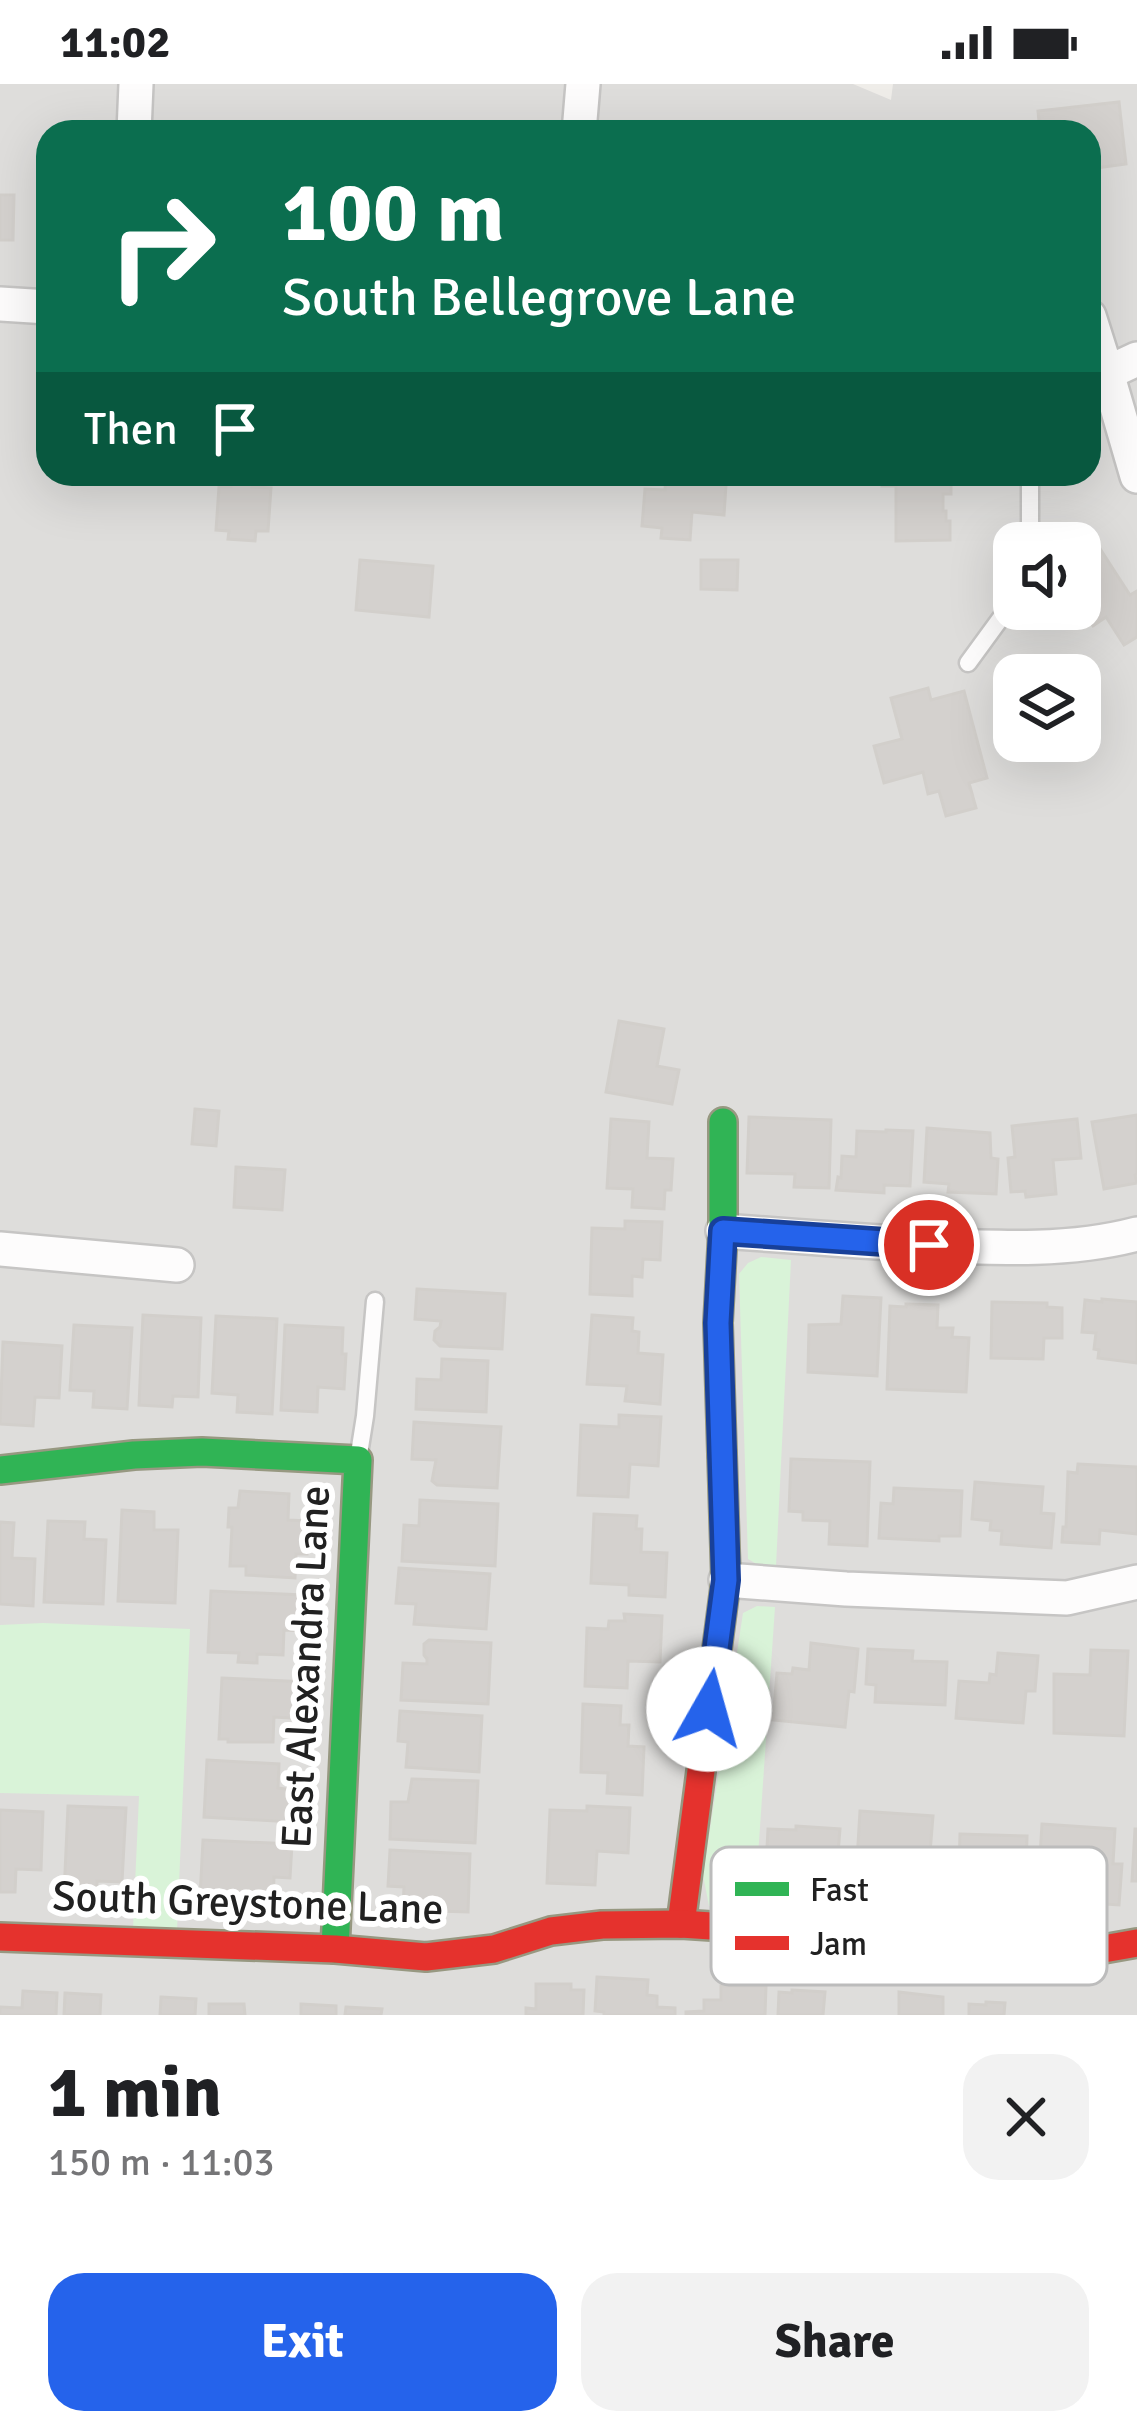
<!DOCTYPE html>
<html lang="en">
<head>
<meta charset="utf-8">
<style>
  :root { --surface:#fff; --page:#f2f2f2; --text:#202124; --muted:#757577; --accent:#2563eb }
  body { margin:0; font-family:Signika,sans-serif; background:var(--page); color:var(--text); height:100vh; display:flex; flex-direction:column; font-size:45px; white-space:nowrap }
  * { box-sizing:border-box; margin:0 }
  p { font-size:39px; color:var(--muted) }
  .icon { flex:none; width:66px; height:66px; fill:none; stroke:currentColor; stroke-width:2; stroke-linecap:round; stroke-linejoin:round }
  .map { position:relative; height:1931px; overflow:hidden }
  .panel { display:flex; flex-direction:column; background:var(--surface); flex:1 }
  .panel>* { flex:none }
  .banner { position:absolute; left:36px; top:36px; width:1065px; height:366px; border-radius:36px; box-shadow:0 12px 48px #0002; background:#0b6e4f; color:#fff; overflow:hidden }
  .tools { position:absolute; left:993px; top:438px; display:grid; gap:24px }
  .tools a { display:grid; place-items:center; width:108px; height:108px; border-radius:24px; background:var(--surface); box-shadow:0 12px 48px #0002; font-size:60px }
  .pin { position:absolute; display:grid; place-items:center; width:102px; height:102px; color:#fff; margin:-51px; border:6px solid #fff; border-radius:50%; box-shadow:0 3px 12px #0007 }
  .me { position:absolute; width:132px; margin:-66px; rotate:7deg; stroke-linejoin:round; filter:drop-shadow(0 0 9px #0008) }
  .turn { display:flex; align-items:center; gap:42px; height:252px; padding:0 48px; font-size:54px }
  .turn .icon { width:156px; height:156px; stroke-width:2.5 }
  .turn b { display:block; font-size:84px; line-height:102px }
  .then { display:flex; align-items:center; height:114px; padding:0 48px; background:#0003; gap:24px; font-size:45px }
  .round { display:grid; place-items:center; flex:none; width:126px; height:126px; border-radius:36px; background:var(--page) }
  .head { display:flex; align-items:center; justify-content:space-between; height:204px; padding:0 48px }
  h1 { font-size:72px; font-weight:700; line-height:90px }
  .button { display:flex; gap:24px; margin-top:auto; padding:24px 48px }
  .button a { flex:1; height:138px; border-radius:36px; background:var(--accent); color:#fff; font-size:48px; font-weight:700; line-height:138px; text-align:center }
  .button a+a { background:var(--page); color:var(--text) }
  .status { display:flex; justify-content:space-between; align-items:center; height:84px; padding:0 60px; background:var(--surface); direction:ltr }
  .status svg { height:33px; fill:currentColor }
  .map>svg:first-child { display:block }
  .residential { fill:#dedddb; fill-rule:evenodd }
  .park { fill:#d9f3d8 }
  .building { fill:#d4d1ce; stroke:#d2cfcb; stroke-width:3 }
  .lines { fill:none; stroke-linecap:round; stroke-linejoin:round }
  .lane-casing { stroke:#c6c5c4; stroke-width:21 }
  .street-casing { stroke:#c6c5c4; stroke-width:38 }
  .fast-casing { stroke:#979881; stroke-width:32 }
  .jam-casing { stroke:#979881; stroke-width:32 }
  .lane { stroke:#fdfcfc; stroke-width:16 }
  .street { stroke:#fdfcfc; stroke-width:33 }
  .fast { stroke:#30b455; stroke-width:27 }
  .jam { stroke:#e5322d; stroke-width:27 }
  .route-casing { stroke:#184099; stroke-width:30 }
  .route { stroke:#2563eb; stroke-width:21 }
  .labels { text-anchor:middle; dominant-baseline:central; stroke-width:12; stroke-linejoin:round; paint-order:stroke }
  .street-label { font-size:42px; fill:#212121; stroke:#fff }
  .key { fill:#fff; stroke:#bcbcbc; stroke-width:3 }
  .key-label { font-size:33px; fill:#212121 }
</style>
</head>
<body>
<div class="status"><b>11:02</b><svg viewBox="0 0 49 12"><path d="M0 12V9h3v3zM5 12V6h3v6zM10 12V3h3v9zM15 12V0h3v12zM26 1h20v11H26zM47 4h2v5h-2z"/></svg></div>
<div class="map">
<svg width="1137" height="1931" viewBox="0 0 1137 1931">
  <rect width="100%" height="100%" fill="#efede9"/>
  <!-- residential -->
  <path class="residential" d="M0,0H853L891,16L893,0H1137V1931H0ZM48,48H1089V390H48ZM1014,459H1080V525H1014ZM1014,591H1080V657H1014Z"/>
  <!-- park -->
  <g class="park">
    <path d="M761,1173L791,1176L776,1482H760L748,1475L739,1190L748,1179Z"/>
    <path d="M757,1522L775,1523L754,1831L709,1822L703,1791L743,1529Z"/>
    <path d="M43,1539L190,1545L177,1847L133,1845L139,1712L0,1709V1541Z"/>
  </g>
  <!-- building -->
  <g class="building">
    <path d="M1119,18L1126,80L1096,84L1094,64L1089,65V48H1040L1038,27Z"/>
    <path d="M0,111H14L13,156H0Z"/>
    <path d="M232,390L253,391L252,403L271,404L268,447H256L255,457L228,455L229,447L216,446L219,403H231Z"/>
    <path d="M882,390L951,392V410H943V427H946V437H950V456L896,457V402H882Z"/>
    <path d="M666,393L693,395V399L726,401L724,431L692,428L690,456L661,454L662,444L642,442L645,405L665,406Z"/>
    <path d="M1097,460L1130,511L1137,507V553L1124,561L1106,533L1093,542L1080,522V471Z"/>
    <path d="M360,476L433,482L429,533L356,526Z"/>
    <path d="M701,476H738L737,506L701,505Z"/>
    <path d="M928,604L931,616L964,607L987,694L969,699L976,724L946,732L939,707L928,710L923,688L884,699L874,662L902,655L891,614Z"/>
    <path d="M619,937L664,945L657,982L679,986L672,1020L606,1008Z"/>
    <path d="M195,1025L219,1027L216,1062L192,1060Z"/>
    <path d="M1137,1031V1090L1135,1091L1137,1099L1104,1105L1092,1038Z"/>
    <path d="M749,1033L831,1036L829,1104L794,1103L795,1090L747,1089Z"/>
    <path d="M611,1035L649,1038L647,1074L673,1075L671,1106H665L664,1125L632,1123L633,1105L607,1104Z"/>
    <path d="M1077,1035L1081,1074L1053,1076L1056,1110L1026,1113L1025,1107L1011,1108L1008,1074L1015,1073L1012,1042Z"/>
    <path d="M927,1044L990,1049L991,1074L998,1075L996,1110L948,1108L949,1100L924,1098Z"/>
    <path d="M886,1046L913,1047L910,1102L884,1101V1109L836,1106L838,1093L841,1094L842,1072L856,1073L857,1047L886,1048Z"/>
    <path d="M236,1083L285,1086L282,1126L234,1123Z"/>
    <path d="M625,1137L662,1138L660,1176L643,1175L642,1193L632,1192V1212L590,1210L592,1144L625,1145Z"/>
    <path d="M417,1205L505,1210L502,1265L440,1262L434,1256L435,1247L440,1243L441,1237L415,1235Z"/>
    <path d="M843,1212L881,1214L877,1292L808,1288L809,1241L841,1240Z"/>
    <path d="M1102,1215L1137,1218V1279L1098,1274L1099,1266L1094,1265L1096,1249L1082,1248L1085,1216L1102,1218Z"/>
    <path d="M992,1218L1047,1219V1223L1062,1224V1254H1044L1043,1275L991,1274Z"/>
    <path d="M906,1220L938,1221L937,1244H953L952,1253L969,1254L966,1308L887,1305L890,1222L906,1223Z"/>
    <path d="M143,1231L201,1234L198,1313L173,1312L172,1323L139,1321Z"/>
    <path d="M592,1231L633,1234L632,1247L639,1248L638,1269L663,1271L660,1320L625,1317L627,1302L587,1300Z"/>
    <path d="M216,1232L277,1235L272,1330L237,1328L238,1311L212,1309Z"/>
    <path d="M74,1241L132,1244L127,1325L93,1323L94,1307L70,1306Z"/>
    <path d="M285,1241L343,1244L342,1270H346L344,1305L318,1303L317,1328L281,1326Z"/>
    <path d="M3,1258L62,1262L59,1314L35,1313L33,1342L0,1340Z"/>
    <path d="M442,1275L488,1277L486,1328L416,1325L417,1295L441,1296Z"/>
    <path d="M619,1331L661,1333L658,1382L630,1380L628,1413L578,1411L581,1341L619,1343Z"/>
    <path d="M414,1338L501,1343L497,1404L437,1401L432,1397L436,1376L412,1375Z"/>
    <path d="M791,1375L870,1378L867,1462L829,1460L830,1437L803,1436V1428L789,1427Z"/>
    <path d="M1078,1380L1137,1383V1450L1100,1446L1099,1460L1062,1458L1063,1443H1066L1068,1388L1077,1389Z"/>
    <path d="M975,1398L1043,1403L1041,1429L1054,1430L1051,1464L1001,1460L1002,1447L990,1446L991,1437L972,1435Z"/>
    <path d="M894,1404L962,1407L960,1452H939V1457L879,1454L881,1419L893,1420Z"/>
    <path d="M240,1407L289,1410L288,1436L308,1437L307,1470H296L295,1494L246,1491V1482H230L232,1443H228L229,1424H238Z"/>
    <path d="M420,1416L498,1420L495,1482L402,1477L404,1441L419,1442Z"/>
    <path d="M122,1426L154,1428V1446H178L175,1519L118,1517Z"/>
    <path d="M594,1430L637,1432L636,1445H642L641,1468L667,1469L665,1513L629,1511V1501L591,1499Z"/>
    <path d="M48,1437L85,1438L84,1455L106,1456L103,1520L44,1518Z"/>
    <path d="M0,1438L14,1439L12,1474L35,1475L33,1522L0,1520Z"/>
    <path d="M399,1484L490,1490L486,1545L414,1540L416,1520L396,1519Z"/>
    <path d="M211,1507L303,1511L301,1547L284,1546L283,1571L257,1570V1579L238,1578L239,1569L208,1568Z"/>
    <path d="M624,1530L662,1532L660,1578L628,1577L627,1604L585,1602L587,1544L608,1545L609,1537H625Z"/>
    <path d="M429,1556L491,1559L488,1620L401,1616L403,1579L427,1580V1575L424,1571V1560Z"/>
    <path d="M811,1559L858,1565L854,1608L849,1607L845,1643L773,1636L777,1589L792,1590L793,1584L809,1586Z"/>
    <path d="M868,1565L913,1567L912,1577L947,1578L945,1621L875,1618L876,1601L866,1600Z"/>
    <path d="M1091,1566L1128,1567L1124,1652L1054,1649V1590L1090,1591Z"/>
    <path d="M998,1569L1038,1572L1035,1607H1026L1023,1639L956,1634L959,1597L989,1599L990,1590L996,1591Z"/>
    <path d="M222,1594L306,1598L304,1635L274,1633L273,1658H228V1655H219Z"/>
    <path d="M583,1620L621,1622L620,1641H629L628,1662L644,1663L642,1711L607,1709L608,1689L581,1688Z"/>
    <path d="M400,1627L482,1632L479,1688L406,1683L408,1658L398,1657Z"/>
    <path d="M207,1676L279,1680L278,1704L293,1706L292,1738L204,1733Z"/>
    <path d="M412,1695L478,1697L475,1759L390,1755L391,1718H408Z"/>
    <path d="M68,1722L126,1724L122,1798L97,1797V1812L64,1811Z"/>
    <path d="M587,1722L630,1724L628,1769L597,1767L595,1801L547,1799L550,1726L587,1727Z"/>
    <path d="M0,1726L43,1728L41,1786L16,1785L15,1808H0Z"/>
    <path d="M860,1727L933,1732L930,1769H939L936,1809H921V1812L890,1810L892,1782L857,1777Z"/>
    <path d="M1042,1740L1115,1745L1113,1780H1122L1119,1821L1105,1820V1825L1072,1823L1074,1797L1054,1796V1790L1039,1789Z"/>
    <path d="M796,1742L840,1745L837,1782H846L844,1810L795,1807L797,1788H787L788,1784L766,1783L768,1745L796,1746Z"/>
    <path d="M1135,1745H1137V1797H1132Z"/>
    <path d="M960,1750L1027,1752L1026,1788L1010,1787L1011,1793L994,1792V1816L946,1815L947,1784H959Z"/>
    <path d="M203,1756L292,1760L290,1794L274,1793L273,1817L200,1814Z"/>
    <path d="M390,1766L470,1770L468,1828L403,1826L404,1803L388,1802Z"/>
    <path d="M597,1893L648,1896L647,1911L657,1912V1923L675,1924V1931H604V1928L595,1927Z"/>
    <path d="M536,1900H571V1906H584L583,1931H526V1924L536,1925Z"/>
    <path d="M721,1902H766L765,1931H686V1928L704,1927V1916H721Z"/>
    <path d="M792,1906L825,1908L823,1931H778L779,1908L792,1909Z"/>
    <path d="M23,1907L57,1909L56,1931H0V1923L22,1924Z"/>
    <path d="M899,1908L943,1913V1931H899Z"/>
    <path d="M65,1909L101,1911L100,1931H64Z"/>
    <path d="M161,1913L196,1915L195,1931H160Z"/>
    <path d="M986,1918L1005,1919L1004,1931H969V1920L986,1921Z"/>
    <path d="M209,1920H244L245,1931H209Z"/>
    <path d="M301,1920L336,1922V1931H301Z"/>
    <path d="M346,1923L382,1925L381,1931H345Z"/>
  </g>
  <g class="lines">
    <!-- lane casing -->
    <g class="lane-casing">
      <g id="lane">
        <path d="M1030,390V459"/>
        <path d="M968,579L1014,516"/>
        <path d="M358,1376L365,1332L375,1217"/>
      </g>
    </g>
    <!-- street casing -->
    <g class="street-casing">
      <g id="street">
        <path d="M134,48L136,0"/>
        <path d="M579,48L583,0"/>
        <path d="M0,220L48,223"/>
        <path d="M1089,232L1107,289L1137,275"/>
        <path d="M1107,289L1137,392"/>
        <path d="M723,1147C791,1152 858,1157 926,1161C996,1164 1069,1168 1137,1150"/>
        <path d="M0,1165L177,1181"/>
        <path d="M726,1496L846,1505L1067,1514L1137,1498"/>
      </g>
    </g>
    <!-- fast casing -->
    <g class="fast-casing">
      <g id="fast">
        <path d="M722,1370L718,1239L723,1147V1038"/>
        <path d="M0,1386L134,1371L202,1368L358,1376L335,1865"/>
      </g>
    </g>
    <!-- jam casing -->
    <g class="jam-casing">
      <g id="jam">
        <path d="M681,1840L726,1496L722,1370"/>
        <path d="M0,1853L335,1865L426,1873L494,1865L551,1847L602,1841L681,1840L1092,1867L1137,1859"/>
      </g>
    </g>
    <!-- lane -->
    <use href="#lane" class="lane"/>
    <!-- street -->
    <use href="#street" class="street"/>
    <!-- fast -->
    <use href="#fast" class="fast"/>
    <!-- jam -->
    <use href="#jam" class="jam"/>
  </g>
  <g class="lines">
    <!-- route casing -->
    <g class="route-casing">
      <path id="route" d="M709,1625L726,1496L718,1239L723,1147L929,1161"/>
    </g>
    <!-- route -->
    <use href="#route" class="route"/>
  </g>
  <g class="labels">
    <!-- street labels -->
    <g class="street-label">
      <text transform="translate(306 1583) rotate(-87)">East Alexandra Lane</text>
      <text transform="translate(248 1819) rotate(2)">South Greystone Lane</text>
    </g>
  </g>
  <!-- legend -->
  <rect x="711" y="1763" width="396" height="138" rx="18" class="key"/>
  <rect x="735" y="1798" width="54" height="14" fill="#30b455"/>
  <rect x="735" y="1852" width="54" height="14" fill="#e5322d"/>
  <g class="key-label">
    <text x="810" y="1817">Fast</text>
    <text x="810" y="1871">Jam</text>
  </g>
</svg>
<div class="tools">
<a><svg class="icon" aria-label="sound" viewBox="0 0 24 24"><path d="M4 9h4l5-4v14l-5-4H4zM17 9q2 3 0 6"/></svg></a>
<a><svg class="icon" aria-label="layers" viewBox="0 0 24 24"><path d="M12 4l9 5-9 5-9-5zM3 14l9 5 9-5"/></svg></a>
</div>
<div class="pin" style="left:929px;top:1161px;background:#d93025"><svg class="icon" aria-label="arrive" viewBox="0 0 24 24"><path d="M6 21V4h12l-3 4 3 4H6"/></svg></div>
<svg class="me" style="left:709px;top:1625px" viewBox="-20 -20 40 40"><circle r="19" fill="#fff"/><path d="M0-13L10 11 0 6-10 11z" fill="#2563eb"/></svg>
<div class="banner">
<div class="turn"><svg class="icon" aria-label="right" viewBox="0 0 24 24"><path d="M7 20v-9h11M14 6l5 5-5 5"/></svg><div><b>100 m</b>South Bellegrove Lane</div></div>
<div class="then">Then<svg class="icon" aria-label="arrive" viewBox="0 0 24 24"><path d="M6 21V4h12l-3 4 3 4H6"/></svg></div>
</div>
</div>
<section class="panel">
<div class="head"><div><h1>1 min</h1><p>150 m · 11:03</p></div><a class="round"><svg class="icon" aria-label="close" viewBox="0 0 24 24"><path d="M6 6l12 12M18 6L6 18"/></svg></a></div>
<div class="button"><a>Exit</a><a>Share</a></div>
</section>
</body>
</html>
